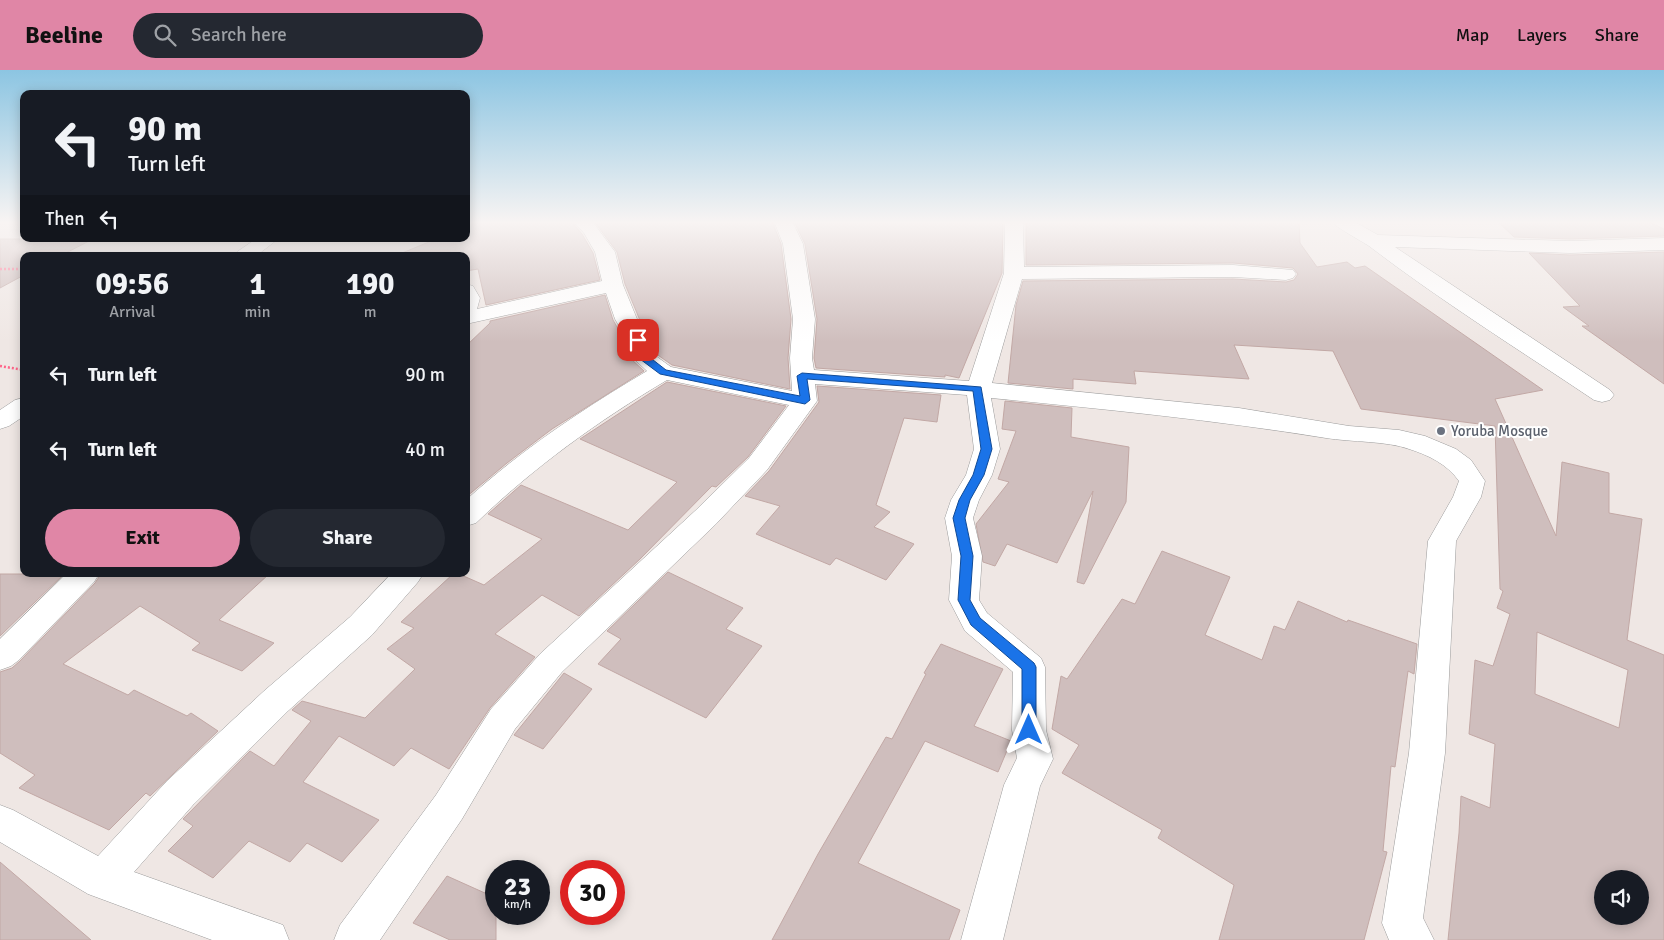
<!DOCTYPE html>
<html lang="en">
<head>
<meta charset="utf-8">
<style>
  :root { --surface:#171b24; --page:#242831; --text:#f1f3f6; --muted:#9ea1a6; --accent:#e086a6 }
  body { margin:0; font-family:Signika,sans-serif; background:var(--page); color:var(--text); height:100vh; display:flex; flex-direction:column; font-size:19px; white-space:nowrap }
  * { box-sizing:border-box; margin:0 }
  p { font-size:16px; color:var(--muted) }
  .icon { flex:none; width:28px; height:28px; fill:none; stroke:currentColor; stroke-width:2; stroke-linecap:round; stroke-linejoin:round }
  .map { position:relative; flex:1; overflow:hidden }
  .details { position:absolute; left:20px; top:182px; width:450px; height:325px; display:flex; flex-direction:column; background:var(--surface); border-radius:10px; box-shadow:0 2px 12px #0003 }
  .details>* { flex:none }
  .hud { position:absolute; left:20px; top:20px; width:450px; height:152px; border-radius:10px; box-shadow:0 2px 12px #0003; background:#171b24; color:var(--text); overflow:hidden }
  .controls { position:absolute; left:1594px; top:800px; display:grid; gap:10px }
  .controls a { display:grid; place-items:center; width:55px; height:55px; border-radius:50%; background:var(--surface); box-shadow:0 2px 12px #0003; font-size:25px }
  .speed { position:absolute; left:485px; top:790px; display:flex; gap:10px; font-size:25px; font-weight:700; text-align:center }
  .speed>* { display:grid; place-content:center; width:65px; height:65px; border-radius:50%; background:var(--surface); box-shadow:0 2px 12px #0003; line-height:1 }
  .speed small { font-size:12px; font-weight:400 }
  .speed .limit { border:8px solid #d22; background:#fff; color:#111 }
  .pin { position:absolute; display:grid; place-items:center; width:42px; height:42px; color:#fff; margin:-21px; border-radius:10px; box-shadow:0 2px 8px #0006 }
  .me { position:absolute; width:55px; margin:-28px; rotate:0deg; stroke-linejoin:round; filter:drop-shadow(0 0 4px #0008) }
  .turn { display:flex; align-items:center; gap:18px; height:105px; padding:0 25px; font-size:22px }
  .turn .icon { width:65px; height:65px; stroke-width:2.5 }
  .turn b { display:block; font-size:35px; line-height:42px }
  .then { display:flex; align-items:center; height:48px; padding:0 25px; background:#0003; gap:10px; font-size:19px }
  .eta { display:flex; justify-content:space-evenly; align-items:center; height:85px; text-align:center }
  .eta b { font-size:30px; font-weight:700; line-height:35px }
  .cta { display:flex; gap:10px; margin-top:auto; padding:10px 25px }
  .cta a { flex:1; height:58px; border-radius:30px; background:var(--accent); color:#111; font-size:20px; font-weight:700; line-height:58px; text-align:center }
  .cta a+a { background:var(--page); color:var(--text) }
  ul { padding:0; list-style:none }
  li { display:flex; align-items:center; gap:15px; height:75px; padding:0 25px }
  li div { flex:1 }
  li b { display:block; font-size:19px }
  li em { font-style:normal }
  header { display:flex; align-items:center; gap:30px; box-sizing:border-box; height:70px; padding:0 25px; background:var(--accent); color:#111 }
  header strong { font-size:24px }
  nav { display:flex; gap:28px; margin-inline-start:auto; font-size:18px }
  .search { width:350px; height:45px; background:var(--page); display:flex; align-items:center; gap:12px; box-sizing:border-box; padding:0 18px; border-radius:28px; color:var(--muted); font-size:19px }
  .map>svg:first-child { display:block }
  .building { fill:#cfbebd; stroke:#c2a8a5; fill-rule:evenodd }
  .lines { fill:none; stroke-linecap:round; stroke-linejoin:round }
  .minor-casing { stroke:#9b9b9b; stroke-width:1 }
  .path { stroke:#ff6589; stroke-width:2.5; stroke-dasharray:2 2; stroke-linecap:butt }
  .minor { fill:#fff; fill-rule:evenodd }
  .route { fill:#1a73e8; stroke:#114b97 }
  .worship-dot { fill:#6b7280; stroke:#fff; stroke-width:2 }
  .labels { text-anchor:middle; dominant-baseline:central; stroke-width:4; stroke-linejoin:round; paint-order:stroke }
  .worship-label { font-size:15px; fill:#5b616d; stroke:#fff; text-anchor:start }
</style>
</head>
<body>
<header>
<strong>Beeline</strong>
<div class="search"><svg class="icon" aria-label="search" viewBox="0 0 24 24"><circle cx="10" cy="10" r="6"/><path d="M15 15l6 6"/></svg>Search here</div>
<nav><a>Map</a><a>Layers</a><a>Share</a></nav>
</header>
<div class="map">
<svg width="1664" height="870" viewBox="0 0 1664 870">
  <rect width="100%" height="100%" fill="#efe7e4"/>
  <!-- building -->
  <g class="building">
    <path d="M466,151H571L582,164L593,183L600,210L486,235L478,199L466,201V186H395L436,169H466Z"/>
    <path d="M594,151H772L781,174L791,249L788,288L790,319L672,295L655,283L651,269L639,248L625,214L617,182Z"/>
    <path d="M794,151H1003L1002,203L959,308L945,305V307L816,298L814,288L817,249L805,174Z"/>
    <path d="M1026,151H1299L1300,173L1317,197L1347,192L1355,198L1365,196L1543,320L1495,329L1556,466L1562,392L1609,403V443L1642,449L1627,570L1664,585V870H1448L1459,763L1461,726L1490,738L1495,674L1469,664L1475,590L1493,596L1510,544L1497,538L1503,521L1500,519L1495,356L1361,339L1333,281L1234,275L1249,309L1134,301L1136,314L1073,309V319L1008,313L1016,235L1023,211L1233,209L1286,212L1294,210L1298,204L1293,198L1233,193L1026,195ZM1537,562L1628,600L1619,658L1535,624ZM1602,809H1640V846H1602Z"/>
    <path d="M1497,151H1647L1664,159V166L1570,169L1514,167Z"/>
    <path d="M0,169H93L60,186H24V205L0,218Z"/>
    <path d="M1664,182V314L1582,256H1589L1563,237L1580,236L1529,183L1570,185Z"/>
    <path d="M605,225L613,250L625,271L630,288L644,301L552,359L507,393L466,427V276L490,253V251Z"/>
    <path d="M667,312L786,336L748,387L716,417L712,416L640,489L579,546L542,525L495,564L535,587L490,638L449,699L411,678L394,696L339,666L303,712L379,750L342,792L307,773L290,792L249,771L213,808L168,781L193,756L183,749L250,681L274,696L311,651L292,640L302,631L365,648L415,599L387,579L414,558L401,552L453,504H459L484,515L542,469L488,444L521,415L628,460L677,412L580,369Z"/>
    <path d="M817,316L941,325L937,352L904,348L876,435L890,442L874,457L914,474L886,510L836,488L830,495L756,464L780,436L745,426L769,401L819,332Z"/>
    <path d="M1005,331L1072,338L1071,367L1129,377L1126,432L1084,514L1077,512L1093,421L1057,493L1007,474L995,496L983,492L976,454L1009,412L998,409L1016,361L1002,359Z"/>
    <path d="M1162,481L1230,507L1205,565L1262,590L1274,556L1285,560L1298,531L1347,552L1348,550L1417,574L1414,604L1408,601L1395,697L1391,696L1383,781L1387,782L1364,870H1219L1234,815L1158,768L1162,760L1062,703L1079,675L1052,659L1061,606L1067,609L1122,529L1135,534Z"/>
    <path d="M668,502L743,538L726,559L762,576L706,648L598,594L621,569L607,561Z"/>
    <path d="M0,504H64L0,566Z"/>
    <path d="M101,504H269L219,550L274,573L242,601L192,580L200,573L140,536L63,594L128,625L134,620L187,646L191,643L218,661L150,726L146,723L109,760L19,718L35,705L0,683V602L12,598L20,591L95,513Z"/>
    <path d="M941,574L1003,599L974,656L1011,671L998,702L925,671L858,793L960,840L949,870H772L818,784L886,667L892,669L926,604L924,603Z"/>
    <path d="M564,603L592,619L543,679L514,665Z"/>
    <path d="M0,792L91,870H0Z"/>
    <path d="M447,806L496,828V870H450L413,853Z"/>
  </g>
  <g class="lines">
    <!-- minor casing -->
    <g class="minor-casing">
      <g id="minor">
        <path d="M573,151H592L615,182L623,215L637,249L649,270L653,284L671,297L792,321L790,288L793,249L783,174L774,151H792L803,174L815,249L812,288L814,300L969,311L1004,203L1005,151H1023L1024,197L1233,195L1293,200L1296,204L1293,208L1286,210L1233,207L1022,209L992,313L1239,338L1349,356L1399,360L1425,366L1456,379L1471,390L1485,411L1481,427L1456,471L1445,683L1423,848L1434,870H1389L1382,853L1409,683L1428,471L1453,427L1459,411C1447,394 1428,385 1409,379C1388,371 1350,372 1326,368C1215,350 1103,339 991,328L1000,379L992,405L979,430L973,448L982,486L979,530L987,543L1041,588L1045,597L1046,660L1053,689L1040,716L1003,870H961L1004,715L1017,688L1012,660L1013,602L965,561L949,530L952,486L945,448L951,430L966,405L974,379L967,325L815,314L817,331L767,400L716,454L562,602L515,659L462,749L380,870H334L340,855L436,725L491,639L540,584L696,440L749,388L789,335L667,310C598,351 534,397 476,453L466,456V430C521,380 583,339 647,301L632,287L627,270L615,249L606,223L466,254V214L473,216L480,228L477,239L602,211L595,182L584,163Z"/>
        <path d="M1331,151H1353L1378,165L1570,171L1664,168V180L1570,183L1395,177L1610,320L1614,325L1610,330L1602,332L1594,330C1518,279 1441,231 1369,176C1360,170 1335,157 1331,151Z"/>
        <path d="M256,169H278L256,186H234L237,182Z"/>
        <path d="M24,328V346L9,356L0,359V340L15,330Z"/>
        <path d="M66,504H99L94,512L19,590L11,596L0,600V569Z"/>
        <path d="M391,504H423L418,512L372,565L288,641L193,735L134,802L283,855L289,870H212L88,824L0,772V735L13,740L98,786L167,711L264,621L350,547Z"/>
      </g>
    </g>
    <!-- path -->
    <g class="path">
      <path d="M0,199H24"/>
      <path d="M0,296L24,300"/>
    </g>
    <!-- minor -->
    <use href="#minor" class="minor"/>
  </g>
  <!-- sky -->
  <linearGradient id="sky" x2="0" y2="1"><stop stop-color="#8cc5e2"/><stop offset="0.56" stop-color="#f8f4f3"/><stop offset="1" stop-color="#f8f4f3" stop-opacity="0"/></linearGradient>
  <rect width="1664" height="272" fill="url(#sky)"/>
  <!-- route -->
  <path class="route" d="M638,267L643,270L648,286L666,300L800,326L797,306L802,303L981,317L992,379L984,405L970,430L965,448L973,486L970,530L980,548L1034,593L1036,597V660L1034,664L1029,666L1024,664L1022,660V599L971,555L958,530L961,486L953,448L959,430L973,405L981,379L973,321L807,309L810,330L805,334L660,304L640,289L634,270Z"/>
  <!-- markers -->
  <circle class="worship-dot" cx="1441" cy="361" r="5"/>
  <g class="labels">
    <!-- worship labels -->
    <g class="worship-label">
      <text x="1451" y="361">Yoruba Mosque</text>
    </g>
  </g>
</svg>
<div class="controls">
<a><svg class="icon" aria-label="sound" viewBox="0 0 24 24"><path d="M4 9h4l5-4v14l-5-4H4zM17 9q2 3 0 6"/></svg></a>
</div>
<div class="speed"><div>23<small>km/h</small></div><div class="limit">30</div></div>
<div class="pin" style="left:638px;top:270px;background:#d93025"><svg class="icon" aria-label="arrive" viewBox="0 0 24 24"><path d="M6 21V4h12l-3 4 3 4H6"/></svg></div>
<svg class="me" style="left:1029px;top:660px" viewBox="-20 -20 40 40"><path d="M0-17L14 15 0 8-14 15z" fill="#1a73e8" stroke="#fff" stroke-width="4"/></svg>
<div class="hud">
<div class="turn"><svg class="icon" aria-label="left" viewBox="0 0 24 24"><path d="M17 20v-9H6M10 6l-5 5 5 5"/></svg><div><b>90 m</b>Turn left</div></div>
<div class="then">Then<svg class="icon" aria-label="left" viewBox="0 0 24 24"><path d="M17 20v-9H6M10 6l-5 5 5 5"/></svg></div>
</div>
<section class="details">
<div class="eta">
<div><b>09:56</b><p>Arrival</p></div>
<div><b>1</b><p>min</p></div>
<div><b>190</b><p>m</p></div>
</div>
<ul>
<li><svg class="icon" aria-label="left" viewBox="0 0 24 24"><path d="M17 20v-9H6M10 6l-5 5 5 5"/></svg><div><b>Turn left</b></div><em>90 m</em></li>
<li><svg class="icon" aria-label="left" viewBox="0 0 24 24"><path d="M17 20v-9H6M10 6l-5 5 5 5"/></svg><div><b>Turn left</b></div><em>40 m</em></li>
</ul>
<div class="cta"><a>Exit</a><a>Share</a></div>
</section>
</div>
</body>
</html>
